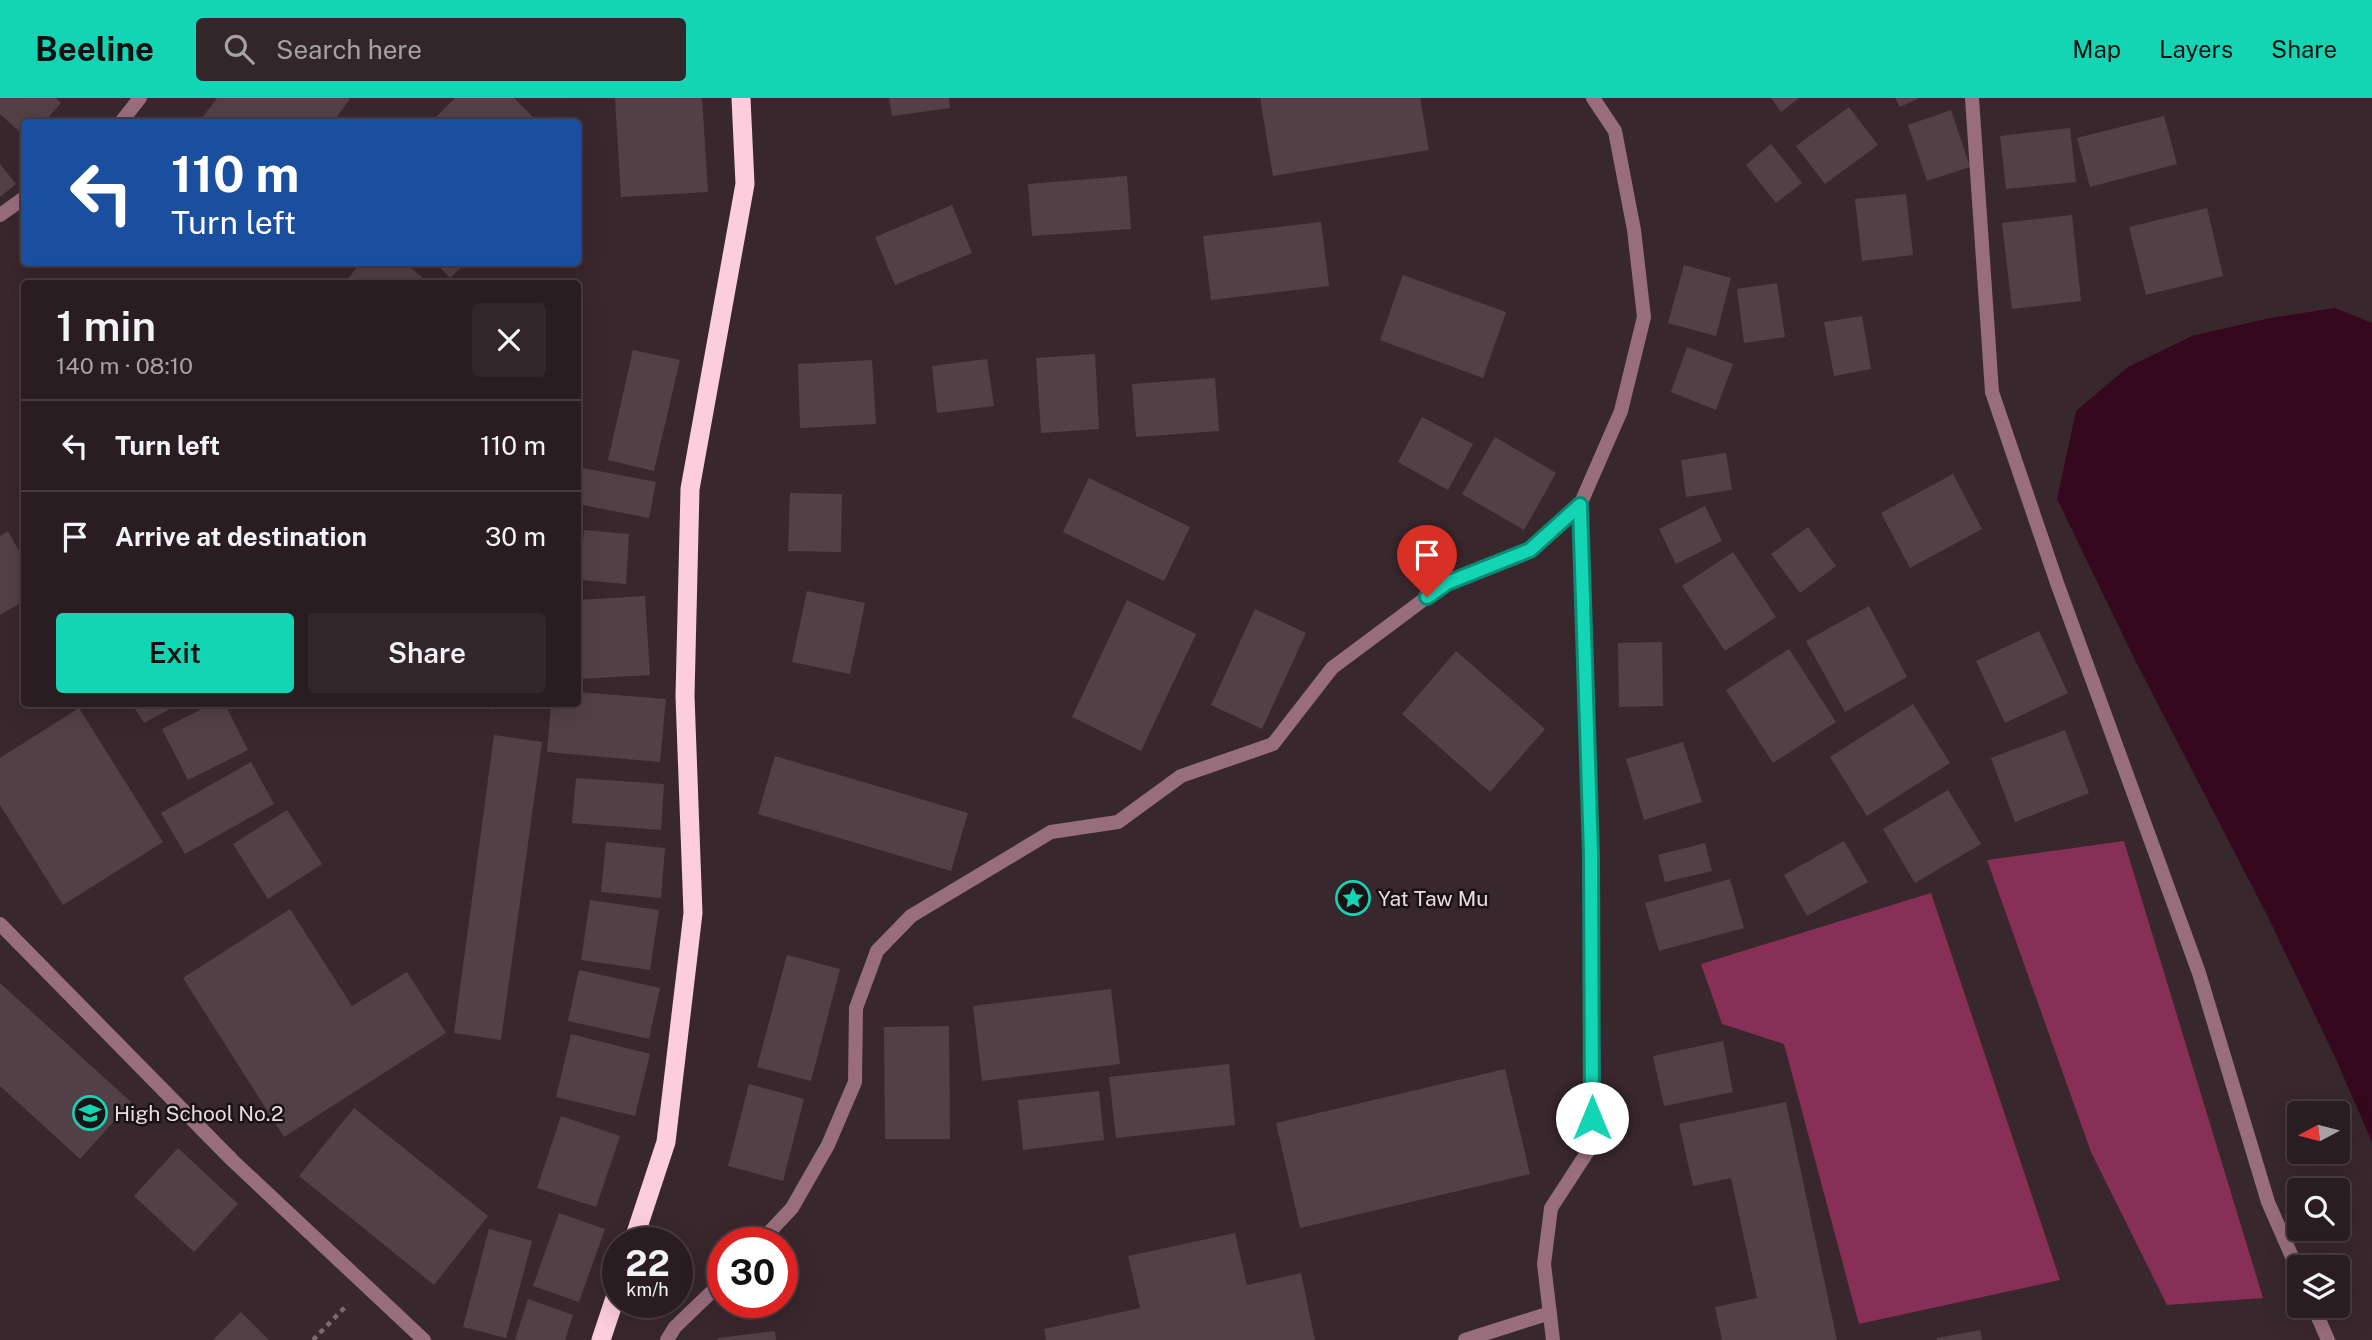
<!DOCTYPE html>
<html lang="en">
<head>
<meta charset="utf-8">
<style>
  :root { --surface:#2a1d22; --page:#32262a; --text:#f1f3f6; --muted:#a5a2a5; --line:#463b40; --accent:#14d5b3 }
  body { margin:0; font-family:"Public Sans",sans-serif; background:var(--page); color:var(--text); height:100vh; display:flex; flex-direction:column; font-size:26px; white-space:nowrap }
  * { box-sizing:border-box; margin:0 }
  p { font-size:23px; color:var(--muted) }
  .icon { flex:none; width:38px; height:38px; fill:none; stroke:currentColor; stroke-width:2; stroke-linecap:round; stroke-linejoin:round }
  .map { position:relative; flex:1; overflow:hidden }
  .details { position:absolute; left:21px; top:182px; width:560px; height:427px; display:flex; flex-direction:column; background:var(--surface); border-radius:7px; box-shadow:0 7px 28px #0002,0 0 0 2px var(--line) }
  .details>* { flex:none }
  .banner { position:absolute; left:21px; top:21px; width:560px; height:147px; border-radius:7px; box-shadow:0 7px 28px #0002,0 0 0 2px var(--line); background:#1a4fa0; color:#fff; overflow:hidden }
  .needle { width:46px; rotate:263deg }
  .buttons { position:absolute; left:2287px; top:1003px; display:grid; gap:14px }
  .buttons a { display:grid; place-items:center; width:63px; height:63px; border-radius:7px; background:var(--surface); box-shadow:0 7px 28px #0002,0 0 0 2px var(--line); font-size:35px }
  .speed { position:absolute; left:602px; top:1129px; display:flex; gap:14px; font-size:35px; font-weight:700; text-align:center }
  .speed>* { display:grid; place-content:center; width:91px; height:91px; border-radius:50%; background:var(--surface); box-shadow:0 7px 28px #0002,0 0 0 2px var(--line); line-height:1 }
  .speed small { font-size:18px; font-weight:400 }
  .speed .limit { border:10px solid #d22; background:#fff; color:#111 }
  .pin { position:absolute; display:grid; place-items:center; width:60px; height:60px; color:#fff; margin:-72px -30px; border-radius:50% 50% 50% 0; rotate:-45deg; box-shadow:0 0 7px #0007 }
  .pin .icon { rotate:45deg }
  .me { position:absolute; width:77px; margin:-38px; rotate:0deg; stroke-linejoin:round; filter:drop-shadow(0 0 5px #0008) }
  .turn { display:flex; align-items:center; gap:24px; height:147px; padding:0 35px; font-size:32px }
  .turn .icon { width:91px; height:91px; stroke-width:2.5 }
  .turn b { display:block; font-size:49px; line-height:60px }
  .round { display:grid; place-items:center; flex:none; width:74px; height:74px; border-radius:7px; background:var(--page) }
  .head { display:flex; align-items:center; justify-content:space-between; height:119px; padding:0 35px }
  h1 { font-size:42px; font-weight:600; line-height:52px }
  .button { display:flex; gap:14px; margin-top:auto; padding:14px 35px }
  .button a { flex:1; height:80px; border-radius:7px; background:var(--accent); color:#111; font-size:28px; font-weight:600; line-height:80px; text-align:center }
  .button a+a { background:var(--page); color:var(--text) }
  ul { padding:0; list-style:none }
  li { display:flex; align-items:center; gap:21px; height:91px; padding:0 35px; border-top:2px solid var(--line) }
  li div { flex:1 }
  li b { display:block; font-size:26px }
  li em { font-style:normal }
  header { display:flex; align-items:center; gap:42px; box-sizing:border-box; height:98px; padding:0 35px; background:var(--accent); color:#111 }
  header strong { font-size:33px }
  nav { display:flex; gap:38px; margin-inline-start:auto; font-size:24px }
  .search { width:490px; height:63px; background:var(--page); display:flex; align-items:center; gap:18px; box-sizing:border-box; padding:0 24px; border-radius:7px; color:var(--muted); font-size:26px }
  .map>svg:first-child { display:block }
  .forest { fill:#882f57 }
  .water { fill:#36081e }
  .building { fill:#524046 }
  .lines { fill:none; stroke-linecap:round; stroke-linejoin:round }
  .path { stroke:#7b6b71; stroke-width:4.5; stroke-dasharray:5 5; stroke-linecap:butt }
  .minor { stroke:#986e7d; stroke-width:14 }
  .tertiary { stroke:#986e7d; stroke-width:14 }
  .trunk { stroke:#fbcddd; stroke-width:19 }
  .route-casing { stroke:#0d8a74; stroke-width:18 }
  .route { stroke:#14d5b3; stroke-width:12 }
  .labels { text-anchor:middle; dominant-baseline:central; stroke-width:5; stroke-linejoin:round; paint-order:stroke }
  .poi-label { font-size:21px; fill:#e9dde1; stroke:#1a1215; text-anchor:start }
</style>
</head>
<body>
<header>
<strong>Beeline</strong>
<div class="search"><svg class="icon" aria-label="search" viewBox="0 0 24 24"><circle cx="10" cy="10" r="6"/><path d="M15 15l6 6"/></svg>Search here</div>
<nav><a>Map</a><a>Layers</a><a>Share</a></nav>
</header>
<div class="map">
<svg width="2372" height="1242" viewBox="0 0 2372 1242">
  <rect width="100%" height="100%" fill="#38272d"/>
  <!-- forest -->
  <g class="forest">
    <path d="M2124,743L2263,1200L2167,1207L2091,1054L1987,762Z"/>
    <path d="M1931,795L2060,1182L1859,1226L1784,946L1722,926L1701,866Z"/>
  </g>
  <!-- water -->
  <path class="water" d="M2335,210L2372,225V1044L2335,959L2268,819L2135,562L2057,401L2076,313L2128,269L2192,238L2270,220Z"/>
  <!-- building -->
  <g class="building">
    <path d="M0,0H56L61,5L44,24H24V38L0,16Z"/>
    <path d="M217,0H348L350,1L333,24H199Z"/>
    <path d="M455,0H514L533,19L527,24H431Z"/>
    <path d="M615,0H702L708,94L621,99Z"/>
    <path d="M889,0H949L950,10L892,18Z"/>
    <path d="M1260,0H1420L1429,52L1273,78Z"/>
    <path d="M1771,0H1799L1781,14Z"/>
    <path d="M1895,0H1919L1900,9Z"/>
    <path d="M1849,9L1878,47L1825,86L1796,48Z"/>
    <path d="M1951,12L1970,69L1927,83L1908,27Z"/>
    <path d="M2164,18L2177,66L2090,89L2077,40Z"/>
    <path d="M2070,30L2076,84L2006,91L2000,38Z"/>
    <path d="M1771,46L1802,85L1776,105L1746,67Z"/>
    <path d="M0,66L16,86L0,99Z"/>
    <path d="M1127,78L1131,131L1032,138L1028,86Z"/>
    <path d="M1906,96L1913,157L1862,163L1855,101Z"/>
    <path d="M952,107L972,155L895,187L875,139Z"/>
    <path d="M2207,110L2223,178L2146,197L2129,129Z"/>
    <path d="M2072,117L2081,203L2012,211L2002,125Z"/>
    <path d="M1321,124L1329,188L1211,202L1203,138Z"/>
    <path d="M361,164H404L430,186H344Z"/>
    <path d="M435,164H467L450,180Z"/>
    <path d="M1684,167L1731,180L1716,238L1668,225Z"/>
    <path d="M1403,177L1506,214L1483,280L1380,242Z"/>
    <path d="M1777,185L1785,239L1744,245L1737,191Z"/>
    <path d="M1862,218L1871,271L1834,278L1824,224Z"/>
    <path d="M1687,249L1733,266L1716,312L1671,294Z"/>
    <path d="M633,252L680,262L654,373L608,362Z"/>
    <path d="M1095,256L1099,331L1041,335L1036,260Z"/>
    <path d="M987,261L994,308L937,315L932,268Z"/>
    <path d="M872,262L876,326L800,330L798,266Z"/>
    <path d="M1215,280L1219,333L1136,339L1132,286Z"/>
    <path d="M1422,319L1473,346L1448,392L1398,364Z"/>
    <path d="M1495,339L1556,375L1524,432L1462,396Z"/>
    <path d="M1726,355L1732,392L1686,399L1681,362Z"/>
    <path d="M578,369L656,384L649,420L578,406Z"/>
    <path d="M1953,376L1982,431L1910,470L1881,415Z"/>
    <path d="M1089,380L1190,429L1164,483L1063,434Z"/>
    <path d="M790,395L842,396L841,454L788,453Z"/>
    <path d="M1705,408L1722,443L1676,466L1659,431Z"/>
    <path d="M1808,429L1836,468L1800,495L1771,456Z"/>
    <path d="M584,432L629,436L626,486L580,482Z"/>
    <path d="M8,433L24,462V503L0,517V438Z"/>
    <path d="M1733,454L1776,519L1725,553L1682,488Z"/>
    <path d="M807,493L865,505L850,576L792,564Z"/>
    <path d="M645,498L650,577L580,581L578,502Z"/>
    <path d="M1127,502L1196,536L1141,653L1072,619Z"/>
    <path d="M1869,508L1907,579L1845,614L1806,543Z"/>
    <path d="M1255,511L1306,535L1262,631L1211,607Z"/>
    <path d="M2039,533L2068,595L2005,625L1976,563Z"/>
    <path d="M1662,544L1663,608L1619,609L1618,545Z"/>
    <path d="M1789,551L1836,624L1773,665L1726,592Z"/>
    <path d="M1456,553L1545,631L1490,694L1402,616Z"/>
    <path d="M578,594L666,601L660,664L547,654L551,606H578Z"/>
    <path d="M132,606H179L144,625Z"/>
    <path d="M212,606H225L248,652L188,682L162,631Z"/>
    <path d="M467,606H494L493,612Z"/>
    <path d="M1913,606L1950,665L1867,718L1830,659Z"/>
    <path d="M79,610L163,744L63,807L0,707V660Z"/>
    <path d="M2065,632L2089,695L2015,724L1991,660Z"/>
    <path d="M494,637L542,644L501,942L454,935Z"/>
    <path d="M1683,644L1702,704L1644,722L1626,661Z"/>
    <path d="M775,658L968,715L951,773L758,716Z"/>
    <path d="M251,664L274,706L185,756L161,715Z"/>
    <path d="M576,680L664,686L661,732L572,725Z"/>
    <path d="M1948,692L1981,746L1915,785L1883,731Z"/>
    <path d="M287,712L322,766L268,801L233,746Z"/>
    <path d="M1844,743L1868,784L1807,818L1784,777Z"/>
    <path d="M606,744L665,750L661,800L601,794Z"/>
    <path d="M1705,745L1712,773L1665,784L1658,757Z"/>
    <path d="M1730,781L1744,830L1659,853L1645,805Z"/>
    <path d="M590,802L659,812L650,872L581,862Z"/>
    <path d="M290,811L352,908L407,874L446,935L284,1039L183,880Z"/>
    <path d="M787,857L840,871L811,983L757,969Z"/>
    <path d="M579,872L660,890L649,941L568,923Z"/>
    <path d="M0,885L131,1004L80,1061L0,988Z"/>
    <path d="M1111,891L1120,966L982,983L973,908Z"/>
    <path d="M949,928L950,1041H885L884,929Z"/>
    <path d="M571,936L650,956L635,1018L556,999Z"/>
    <path d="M1723,943L1733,994L1664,1008L1653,958Z"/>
    <path d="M1229,966L1235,1027L1116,1040L1109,979Z"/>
    <path d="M1505,971L1530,1076L1300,1130L1276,1025Z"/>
    <path d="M749,986L804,1001L783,1083L728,1068Z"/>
    <path d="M1099,993L1104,1042L1023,1052L1018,1002Z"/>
    <path d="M1786,1004L1837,1242H1722L1715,1209L1757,1200L1731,1080L1693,1088L1679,1026Z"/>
    <path d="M354,1010L488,1118L434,1187L299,1078Z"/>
    <path d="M561,1018L620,1038L596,1109L537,1090Z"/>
    <path d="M178,1050L238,1106L194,1154L134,1098Z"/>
    <path d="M559,1115L605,1131L579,1204L533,1188Z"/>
    <path d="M489,1131L532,1143L506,1240L463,1229Z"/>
    <path d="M1235,1135L1247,1187L1301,1175L1315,1242H1046L1044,1231L1140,1210L1128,1158Z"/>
    <path d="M528,1201L573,1217L565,1242H515Z"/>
    <path d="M241,1214L269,1242H213Z"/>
    <path d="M1980,1232L1982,1242H1937V1240Z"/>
    <path d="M775,1233L776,1242H718V1240Z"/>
  </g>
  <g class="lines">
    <!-- path -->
    <path class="path" d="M313,1242L348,1206"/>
    <!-- minor -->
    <g class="minor">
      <path d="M1972,0L1992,294L2057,485L2199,875L2268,1104L2300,1177"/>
      <path d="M121,24L140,0"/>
      <path d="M0,117L24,100"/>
      <path d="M0,826L232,1062L424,1242"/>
      <path d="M2313,1208L2328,1242"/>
      <path d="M1465,1242L1550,1215"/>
      <path d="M1553,1242L1544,1166L1551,1110L1592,1047L1591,756L1580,407"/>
    </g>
    <!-- tertiary -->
    <g class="tertiary">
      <path d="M760,1144L792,1110L828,1047L855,984L856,910L877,853L911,818L1051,734L1118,724L1181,678L1273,646L1332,570L1446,485L1530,452L1580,407L1621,313L1644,219L1634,132L1615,33L1593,0"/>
      <path d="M667,1242L675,1229L723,1183"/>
    </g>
    <!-- trunk -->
    <g class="trunk">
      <path d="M633,1144L666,1044L693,815L685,598L690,391L745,86L741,0"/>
      <path d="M601,1242L618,1191"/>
    </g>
  </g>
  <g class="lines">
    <!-- route casing -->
    <g class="route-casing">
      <path id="route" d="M1427,499L1447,485L1530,452L1580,407L1591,756L1592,1020"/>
    </g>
    <!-- route -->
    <use href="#route" class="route"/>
  </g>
  <!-- icons -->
  <defs>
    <g id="sight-ring" transform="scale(1.75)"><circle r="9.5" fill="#1a1215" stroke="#14d5b3" stroke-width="1.5"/><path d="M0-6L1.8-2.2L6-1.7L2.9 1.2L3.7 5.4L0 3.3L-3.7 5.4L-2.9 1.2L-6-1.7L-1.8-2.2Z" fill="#14d5b3"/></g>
    <g id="school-ring" transform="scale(1.75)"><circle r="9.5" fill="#1a1215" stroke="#14d5b3" stroke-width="1.5"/><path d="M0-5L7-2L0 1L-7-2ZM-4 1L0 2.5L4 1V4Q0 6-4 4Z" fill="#14d5b3"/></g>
  </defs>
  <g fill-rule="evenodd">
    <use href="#sight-ring" x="1353" y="800"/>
    <use href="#school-ring" x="90" y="1015"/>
  </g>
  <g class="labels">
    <!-- poi labels -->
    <g class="poi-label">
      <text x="1378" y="800">Yat Taw Mu</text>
      <text x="114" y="1015">High School No.2</text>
    </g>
  </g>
</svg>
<div class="buttons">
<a><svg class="needle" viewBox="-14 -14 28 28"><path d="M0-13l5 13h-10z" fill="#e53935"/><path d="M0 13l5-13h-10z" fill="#a5a2a5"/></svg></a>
<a><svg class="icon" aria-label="search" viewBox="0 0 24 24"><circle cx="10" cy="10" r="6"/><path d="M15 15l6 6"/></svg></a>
<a><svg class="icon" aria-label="layers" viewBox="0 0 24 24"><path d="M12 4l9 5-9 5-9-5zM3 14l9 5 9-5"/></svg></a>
</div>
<div class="speed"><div>22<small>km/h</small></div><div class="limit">30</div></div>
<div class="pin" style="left:1427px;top:499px;background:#d93025"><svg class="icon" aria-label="arrive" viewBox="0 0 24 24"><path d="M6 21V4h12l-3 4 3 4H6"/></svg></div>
<svg class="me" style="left:1592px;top:1020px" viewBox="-20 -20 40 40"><circle r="19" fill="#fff"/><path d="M0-13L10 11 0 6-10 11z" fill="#14d5b3"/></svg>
<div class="banner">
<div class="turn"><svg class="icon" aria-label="left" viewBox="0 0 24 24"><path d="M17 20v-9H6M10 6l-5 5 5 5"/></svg><div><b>110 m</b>Turn left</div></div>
</div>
<section class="details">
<div class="head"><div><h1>1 min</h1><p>140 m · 08:10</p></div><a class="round"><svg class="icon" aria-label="close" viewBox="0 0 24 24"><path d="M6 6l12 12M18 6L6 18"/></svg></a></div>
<ul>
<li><svg class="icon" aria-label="left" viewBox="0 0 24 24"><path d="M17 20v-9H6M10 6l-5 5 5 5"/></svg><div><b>Turn left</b></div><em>110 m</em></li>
<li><svg class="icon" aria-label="arrive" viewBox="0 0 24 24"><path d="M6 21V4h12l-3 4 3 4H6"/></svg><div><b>Arrive at destination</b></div><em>30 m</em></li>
</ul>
<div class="button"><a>Exit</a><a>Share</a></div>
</section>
</div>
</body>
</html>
